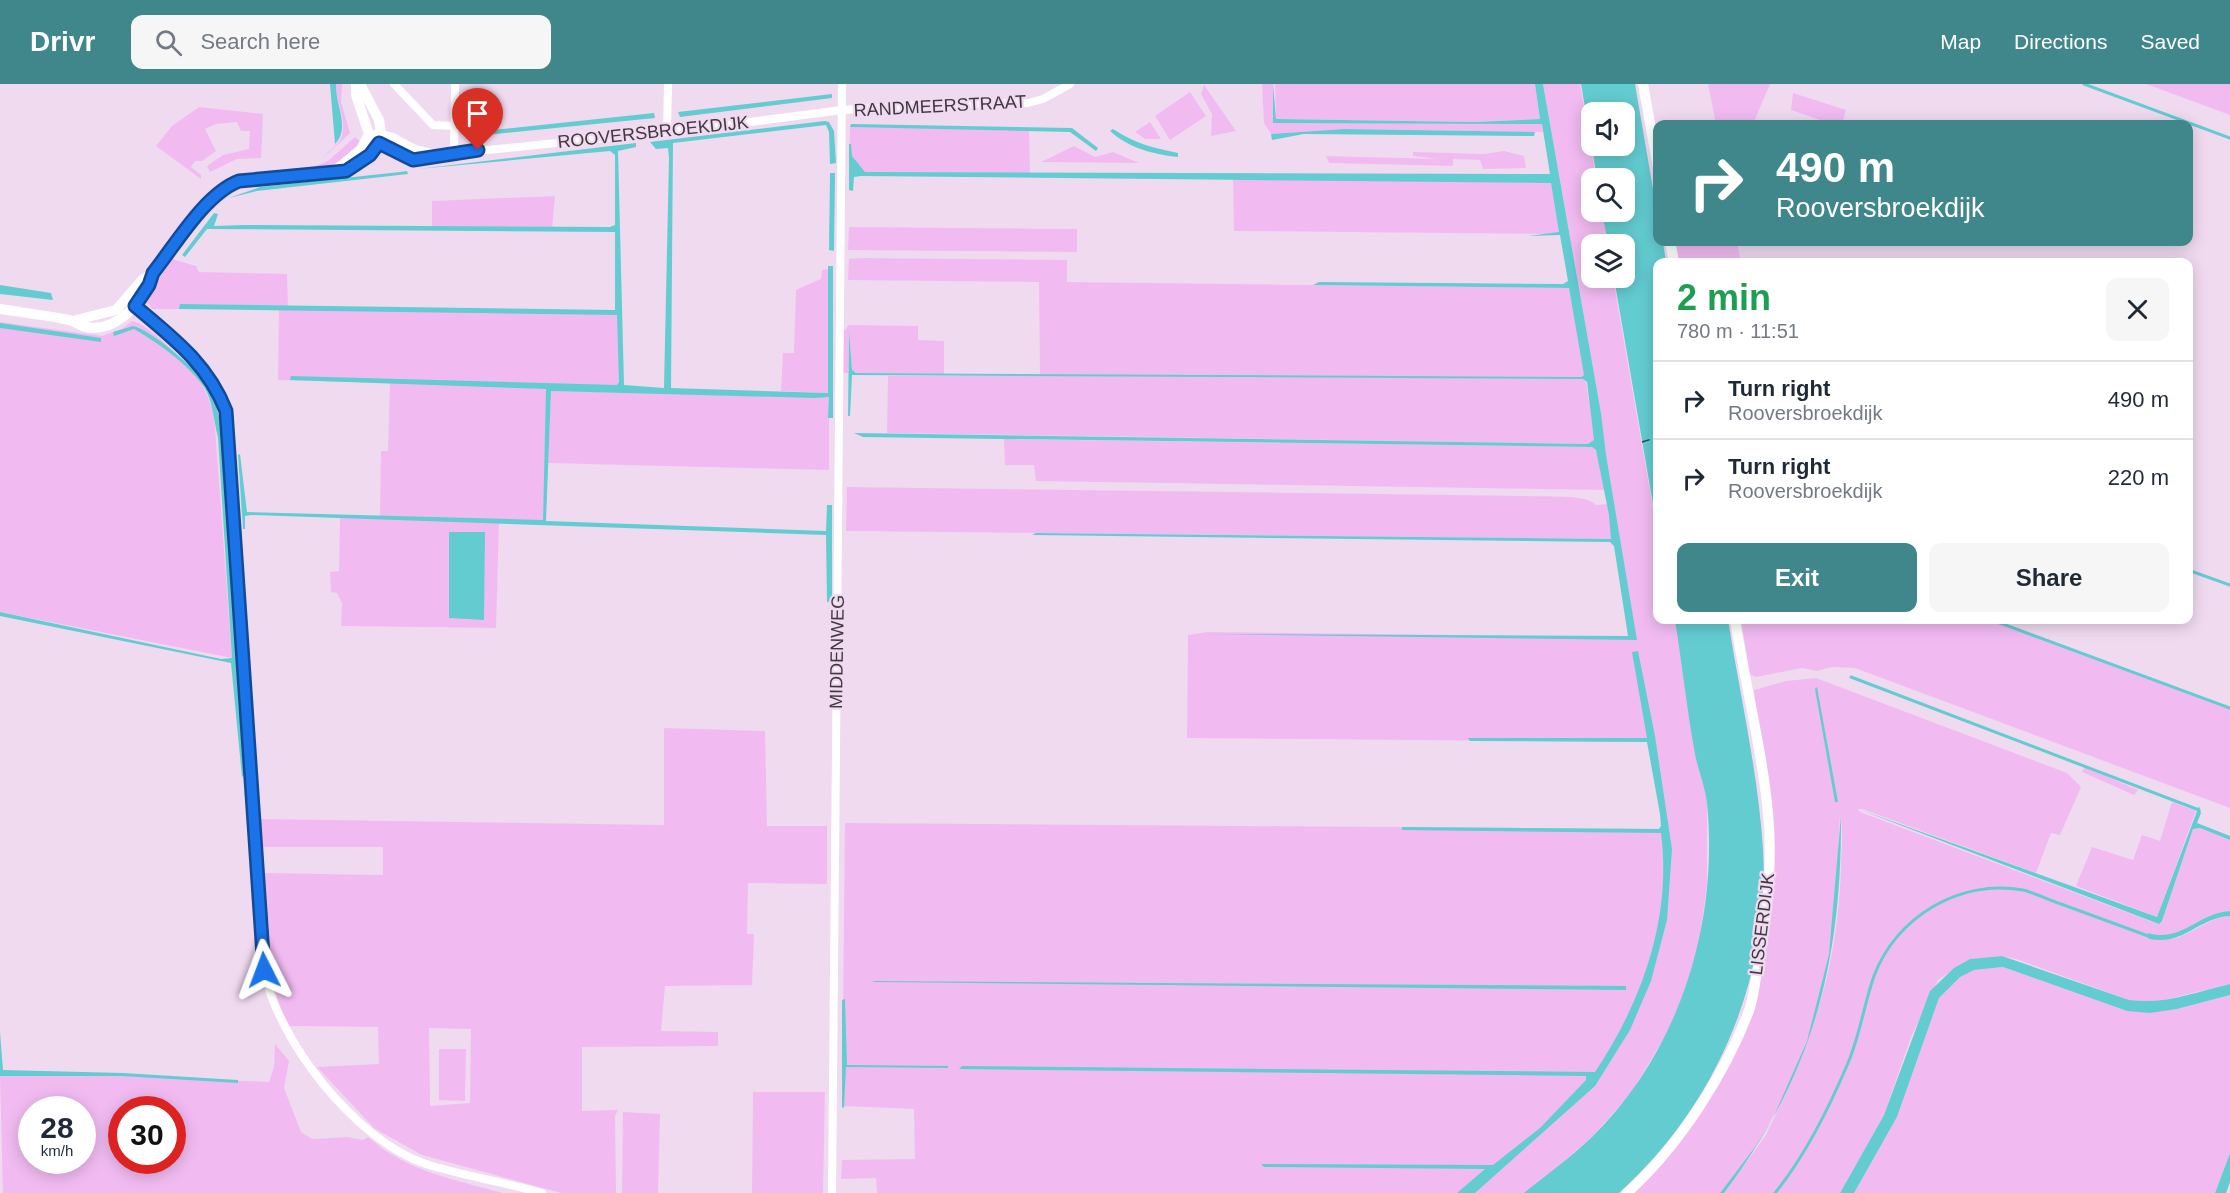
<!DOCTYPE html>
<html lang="en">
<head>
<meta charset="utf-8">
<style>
  :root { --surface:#fff; --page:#f6f6f7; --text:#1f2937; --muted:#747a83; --line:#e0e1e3; --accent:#3f878b }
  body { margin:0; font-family:Helvetica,sans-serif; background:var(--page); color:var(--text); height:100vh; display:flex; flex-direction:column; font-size:22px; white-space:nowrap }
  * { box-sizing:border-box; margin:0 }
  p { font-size:20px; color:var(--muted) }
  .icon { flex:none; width:33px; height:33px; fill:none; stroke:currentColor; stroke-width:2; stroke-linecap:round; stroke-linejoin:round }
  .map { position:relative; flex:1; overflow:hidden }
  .details { position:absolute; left:1653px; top:174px; width:540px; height:366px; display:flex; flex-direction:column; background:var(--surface); border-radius:12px; box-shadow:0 3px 15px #0003 }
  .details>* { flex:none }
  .banner { position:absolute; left:1653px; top:36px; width:540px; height:126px; border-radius:12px; box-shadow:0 3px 15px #0003; background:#3f878b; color:#fff; overflow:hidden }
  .tools { position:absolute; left:1581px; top:18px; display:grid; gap:12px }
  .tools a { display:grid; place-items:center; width:54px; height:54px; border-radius:12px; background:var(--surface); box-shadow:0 3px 15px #0003; font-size:30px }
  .speed { position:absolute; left:18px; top:1012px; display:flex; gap:12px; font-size:30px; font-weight:700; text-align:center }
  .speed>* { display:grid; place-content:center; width:78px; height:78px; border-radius:50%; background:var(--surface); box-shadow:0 3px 15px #0003; line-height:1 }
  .speed small { font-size:15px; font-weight:400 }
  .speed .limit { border:9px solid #d22; background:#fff; color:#111 }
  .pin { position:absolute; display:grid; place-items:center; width:51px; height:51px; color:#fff; margin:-62px -26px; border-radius:50% 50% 50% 0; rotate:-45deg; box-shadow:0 0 6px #0007 }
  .pin .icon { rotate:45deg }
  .me { position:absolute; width:66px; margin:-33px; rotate:357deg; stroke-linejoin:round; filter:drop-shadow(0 0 4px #0008) }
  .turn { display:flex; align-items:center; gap:21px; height:126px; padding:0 24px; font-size:27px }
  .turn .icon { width:78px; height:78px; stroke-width:2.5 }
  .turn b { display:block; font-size:42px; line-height:51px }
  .round { display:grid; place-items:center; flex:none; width:63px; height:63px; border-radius:12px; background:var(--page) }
  .head { display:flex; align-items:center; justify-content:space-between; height:102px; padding:0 24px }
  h1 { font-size:36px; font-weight:700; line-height:45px; color:#1e9e55 }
  .action { display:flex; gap:12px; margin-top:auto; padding:12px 24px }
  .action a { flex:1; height:69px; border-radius:12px; background:var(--accent); color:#fff; font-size:24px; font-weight:700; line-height:69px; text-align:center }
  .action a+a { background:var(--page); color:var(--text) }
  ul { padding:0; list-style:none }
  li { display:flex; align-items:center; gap:18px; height:78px; padding:0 24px; border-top:2px solid var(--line) }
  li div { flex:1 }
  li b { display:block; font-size:22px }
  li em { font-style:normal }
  header { display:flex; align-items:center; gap:36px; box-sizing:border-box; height:84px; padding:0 30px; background:var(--accent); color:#fff }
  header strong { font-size:28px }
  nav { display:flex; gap:33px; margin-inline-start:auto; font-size:21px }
  .search { width:420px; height:54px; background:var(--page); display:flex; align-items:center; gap:15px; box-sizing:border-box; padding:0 21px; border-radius:12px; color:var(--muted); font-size:22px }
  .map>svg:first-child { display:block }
  .green { fill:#f1bbf2; fill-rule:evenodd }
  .water { fill:#63ccd1; fill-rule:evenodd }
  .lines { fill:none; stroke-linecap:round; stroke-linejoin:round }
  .stream { stroke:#63ccd1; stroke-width:3 }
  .ferry { stroke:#1f4e51; stroke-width:1.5; stroke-dasharray:8 6; stroke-linecap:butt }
  .street { stroke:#fff; stroke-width:8 }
  .secondary { stroke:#fff; stroke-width:10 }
  .route-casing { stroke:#114b97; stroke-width:15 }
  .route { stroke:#1a73e8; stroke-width:10 }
  .labels { text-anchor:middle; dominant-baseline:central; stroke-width:4.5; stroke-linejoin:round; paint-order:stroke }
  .street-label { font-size:18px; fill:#403740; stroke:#f0daf0 }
</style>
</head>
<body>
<header>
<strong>Drivr</strong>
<div class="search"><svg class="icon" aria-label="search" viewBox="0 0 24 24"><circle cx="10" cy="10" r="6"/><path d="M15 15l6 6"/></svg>Search here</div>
<nav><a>Map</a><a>Directions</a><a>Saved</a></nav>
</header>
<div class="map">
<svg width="2230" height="1109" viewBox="0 0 2230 1109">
  <rect width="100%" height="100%" fill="#f0daf0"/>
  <!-- green -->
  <g class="green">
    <path d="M336,0H342L341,18L350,49L324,73C328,67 338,61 341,54C348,38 335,17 336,0Z"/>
    <path d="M1262,0H1273L1274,39H1542L1543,48L1344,45L1271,50L1264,39Z"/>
    <path d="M1275,0H1535L1540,35L1475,38L1276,35Z"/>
    <path d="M1543,0H1580L1596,94H1592V128H1602L1608,160H1592V194H1613L1657,448L1658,536H1676L1707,717V801L1698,866L1673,939L1631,1009L1591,1054L1527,1109H877L876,1094L841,1095L842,1076L915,1075L914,1025L842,1022L845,739L1664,745L1657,697L1647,658L1187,654L1188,551L1208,548L1632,553L1616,455L846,447L847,403L1528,412C1544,413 1587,410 1596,421L1610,420L1601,329Z"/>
    <path d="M1708,0H1770L1753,40H1716Z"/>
    <path d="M2146,0H2230V31Z"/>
    <path d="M1204,1L1236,47L1211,52L1212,30L1201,10Z"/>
    <path d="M1190,8L1206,32L1170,56L1155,32Z"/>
    <path d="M1793,9L1846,26L1842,40H1832L1791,26Z"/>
    <path d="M199,23L263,30L261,74L237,75L210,88L207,82L223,71L249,65L250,47H241L237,38L216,40L205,45L216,67L202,77H195L191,83L201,91V95L156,62L172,42Z"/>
    <path d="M1150,38L1161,55H1145L1135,48Z"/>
    <path d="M850,43L1029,45L1030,92L849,91Z"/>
    <path d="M355,53L361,58C343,77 336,82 310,84L328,77Z"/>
    <path d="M1074,62L1095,73L1113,68L1139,79L1041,78Z"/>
    <path d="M1504,67L1524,72L1526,84L1483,85L1480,76L1453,75V82L1329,79L1326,72L1439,75L1413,72V68L1484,70Z"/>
    <path d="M1233,93L1551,99L1562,150L1234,147Z"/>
    <path d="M555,112L552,146L432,145V117Z"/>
    <path d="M849,143L1077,145V168L848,166Z"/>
    <path d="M1676,158H1737L1741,178H1679Z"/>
    <path d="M861,174L1067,176V198L1569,204L1585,290L1581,293H1301L1583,295L1586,298L1595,356L1588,360L887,349L888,292H1148L1040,291L1039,198L848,196L849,175Z"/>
    <path d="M172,175L196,182L199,188L287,190L288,225L618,229L620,303L494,302L547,305V308L543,436L499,439L496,544L341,542L342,519L337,509L331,508L330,488L339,487L340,434H380L381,367H388L390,299L278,296L279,225H152L146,216Z"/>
    <path d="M829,185V309L781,307L783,269H794L796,206L821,195L822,186Z"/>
    <path d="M132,237C146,238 187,279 196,291C205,303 209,316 214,330L232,574L0,528V238L102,252L122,245Z"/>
    <path d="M849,241L918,242V256L944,257V290L856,289L852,287L849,248L848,289H843V248Z"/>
    <path d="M551,307L829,312V386L548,379Z"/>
    <path d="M1004,355L1592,363L1596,366L1608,406L1036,397L1034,381H1005Z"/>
    <path d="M1741,536H1992L2230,624V724L1855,584L1832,583L1817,587L1802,584L1756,593L1750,590Z"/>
    <path d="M1816,594L2067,689L2081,703L2060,751L2051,749L2036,789L1862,725H1858L1860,728L2158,840L2162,837L2193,745L2200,744L2230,756V827C2199,829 2181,859 2149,850C2178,868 2200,834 2230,832V900L2151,919L2129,916L2016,875L2002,872L1970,875L1938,896L1911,953L1884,1031L1840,1109H1724L1766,1051L1781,1019L1755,1063L1720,1109H1631L1671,1066L1754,920L1761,894L1773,814L1754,606L1786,597ZM1840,731C1844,747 1841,769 1841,786C1837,875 1820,932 1784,1012L1809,951L1829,870L1835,821Z"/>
    <path d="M664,644L765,647L767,742H827V800L748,799L747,850H754L752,901L665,902L661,947L718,948V962L582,963V1027L618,1026L615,1032L616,1109H561L422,1071L374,1044L317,983L379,980L378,943L290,942C263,897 267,840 264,789L383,791V763H262L260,735L664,741ZM429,944L471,945L470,1019L430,1022Z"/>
    <path d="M2085,683L2138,706L2134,711L2082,688Z"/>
    <path d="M2172,718L2196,727L2157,833L2076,802L2092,763L2133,776L2142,751L2160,757Z"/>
    <path d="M2003,883L2127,927L2177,925L2230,911V1069L2215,1109H1854L1897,1033L1939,914L1959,893L1974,886Z"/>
    <path d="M275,960L289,977L284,1004L301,1048L312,1055L347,1053L363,1056L368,1053C406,1087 455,1096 503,1109H3L0,992L56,989L269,998L274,983ZM32,1026H82V1077H32ZM122,1026H172V1077H122Z"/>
    <path d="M439,965H466L465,1017L439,1016Z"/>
    <path d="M753,1008H825L823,1109H752Z"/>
    <path d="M623,1028L660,1030L658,1109H622Z"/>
  </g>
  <!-- water -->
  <g class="water">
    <path d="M330,0H336C335,20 351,45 335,60Z"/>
    <path d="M1273,0L1276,35L1475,38L1540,35L1535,0H1543L1601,329L1606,371L1637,556L1205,550L1628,552L1614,462L1610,458L1032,451L1036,449L1611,455L1609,431L1596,366L1592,363L863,353L854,349L1588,360L1594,356L1587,298L1583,295L852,291L850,332H848L849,247L852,286L856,289L1581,293L1584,291L1569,204L1313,201L1319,198L1563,200L1568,197L1560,151L1528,152L1559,148L1551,99L861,92L854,93L853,107L849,106V60H851L852,72L865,88L1550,90L1542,40L1273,39Z"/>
    <path d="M1581,0H1635L1657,128L1658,158H1663L1666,178H1658L1657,443L1614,194H1624V160H1608L1602,128H1624V94H1597ZM1592,28H1624V62H1592Z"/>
    <path d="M832,10V14L680,33L678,28Z"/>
    <path d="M654,29L655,34L466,53V49Z"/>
    <path d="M825,37L829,38L834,47L836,79L830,80L829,48L826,41L673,59L671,304L828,309V182H833V334H828L829,313L814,314L551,307L546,437L826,447L827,421H832V517L827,518L826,451L251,431L245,432V445H243L238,371L240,370L247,428L543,436L546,305L290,296L291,292L617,301L619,298L617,231L179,225L180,220L615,226V148L207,145L185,173L182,171L214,129L218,130L214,142L244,141L610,143L615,141V71L610,67L418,85L636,59V63L618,67L624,301L664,304L669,74L668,64L656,65L650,58Z"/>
    <path d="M851,40L1072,44L1098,64L1096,67L1070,48L850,43Z"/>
    <path d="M1113,45C1134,59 1153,64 1178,69V73C1152,70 1129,64 1110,47Z"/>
    <path d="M1344,45L1535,48L1534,52H1525L1304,50L1272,56L1271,50Z"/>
    <path d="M400,88L407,87L408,90L257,107L229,114L260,103Z"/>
    <path d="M830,89H835L834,167L829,166Z"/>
    <path d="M0,201L51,209L53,216L0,210Z"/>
    <path d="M0,239L101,254V258L0,244Z"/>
    <path d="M133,242C153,247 198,286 209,304C214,312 216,325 220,335L244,691L242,693L231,579L0,532V528L221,575L232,574L218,354C214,338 213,317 204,303C187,279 159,260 134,245L114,252L113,248Z"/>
    <path d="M449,448H485L484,536L449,534Z"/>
    <path d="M1675,536H1728C1740,611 1758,688 1763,765C1771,894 1715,1023 1619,1109H1524C1546,1091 1570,1074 1591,1054C1679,968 1719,841 1707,719C1705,702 1698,686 1695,670C1687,626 1682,580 1675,536Z"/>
    <path d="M1638,567L1655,652L1672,765L1667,836L1651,897L1630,946L1595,1002L1475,1109H1457L1485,1085L1264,1083L1261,1080L1493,1081L1540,1044L1586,996V992L959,985L962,982L1595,988C1642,918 1672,834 1661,749L1402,746V743L1659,745L1661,742L1660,730L1647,658L1470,657L1468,654H1647L1632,568Z"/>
    <path d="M1817,603L1838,718H1835L1815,605Z"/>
    <path d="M2199,722L2201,729L2197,739L2230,752V756L2200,744L2193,745L2162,837L2159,840L1858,725L2157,833Z"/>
    <path d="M1841,731C1842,878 1813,991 1724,1109H1720L1755,1063L1773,1034L1807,957L1829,870Z"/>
    <path d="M2230,827V832C2197,834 2184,862 2149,855L2148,849C2181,859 2198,829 2230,827Z"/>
    <path d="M2002,872L2129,916C2165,921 2195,908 2230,900V911L2177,925L2150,929L2127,927L2003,883L1974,886L1960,893L1939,914L1897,1033L1854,1109H1840L1884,1031L1930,907L1954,884L1970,875Z"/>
    <path d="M872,897L1626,902V906L875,898Z"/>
    <path d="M845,915L847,981L948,982V984L846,983L844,1024L842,1023V916Z"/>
    <path d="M0,948L3,986L123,989L238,996V999L121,992H0Z"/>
    <path d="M2230,1069V1098L2226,1109H2215Z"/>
  </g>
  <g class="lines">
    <!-- stream -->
    <g class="stream">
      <path d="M2084,0L2230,54"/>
      <path d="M2188,486L2230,501"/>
      <path d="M1992,536L2230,624"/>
      <path d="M1851,593L2199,726"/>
      <path d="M1775,1109C1806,1071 1829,1024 1848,979C1860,951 1864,920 1874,892C1896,833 1959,795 2023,806C2035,809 2049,816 2061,820C2091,831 2121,842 2151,853"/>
    </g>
    <!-- ferry -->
    <path class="ferry" d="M1642,358L1658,353"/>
    <!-- street -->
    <g class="street">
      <path d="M394,0L433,41L454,42"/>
      <path d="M667,48L668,0"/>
      <path d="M377,49L393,53L415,65L439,71L711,43L842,26L935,20L1028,19L1043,15L1070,0"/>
      <path d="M369,50C387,67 414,83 439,71"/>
      <path d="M454,69L455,0"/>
      <path d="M126,215C167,248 206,277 226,327L264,886C277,956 356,1057 426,1080C464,1092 504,1098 542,1109"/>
      <path d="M832,1109L842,0"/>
    </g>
    <!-- secondary -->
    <g class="secondary">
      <path d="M1643,0L1658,84"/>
      <path d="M335,87L361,65L369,50L356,11V0"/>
      <path d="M1670,158L1674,178"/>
      <path d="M0,225C23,229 46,231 69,236C75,237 80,242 86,243C118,249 144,216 153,189L213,113L239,97L343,87L363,77L379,59L381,49L379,36L360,0"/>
      <path d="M72,237L116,226L142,196L153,189"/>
      <path d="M1627,1109C1679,1062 1726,989 1750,924C1754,911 1755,896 1758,883C1767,833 1773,780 1768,729C1762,664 1745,600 1735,536"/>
    </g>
  </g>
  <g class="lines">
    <!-- route casing -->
    <g class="route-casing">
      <path id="route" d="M264,886L226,327C208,280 172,253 135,222L149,201L153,189C176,160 205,110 239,97L346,87L370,71L379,59L413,76L478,66"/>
    </g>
    <!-- route -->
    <use href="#route" class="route"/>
  </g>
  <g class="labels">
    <!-- street labels -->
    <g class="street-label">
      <text transform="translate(940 22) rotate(-3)">RANDMEERSTRAAT</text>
      <text transform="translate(653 48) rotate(-6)">ROOVERSBROEKDIJK</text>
      <text transform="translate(837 568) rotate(-89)">MIDDENWEG</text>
      <text transform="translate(1762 840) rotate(-83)">LISSERDIJK</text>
    </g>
  </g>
</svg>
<div class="tools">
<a><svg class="icon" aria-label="sound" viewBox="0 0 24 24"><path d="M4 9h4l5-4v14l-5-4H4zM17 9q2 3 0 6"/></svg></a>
<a><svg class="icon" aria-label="search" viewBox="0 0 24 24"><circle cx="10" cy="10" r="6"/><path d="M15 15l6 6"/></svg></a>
<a><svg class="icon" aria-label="layers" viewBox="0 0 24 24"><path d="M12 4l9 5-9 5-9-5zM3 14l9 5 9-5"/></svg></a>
</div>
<div class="speed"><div>28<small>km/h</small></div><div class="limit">30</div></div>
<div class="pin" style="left:478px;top:66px;background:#d93025"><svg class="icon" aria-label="arrive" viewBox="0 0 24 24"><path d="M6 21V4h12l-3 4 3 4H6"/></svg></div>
<svg class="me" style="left:264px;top:886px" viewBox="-20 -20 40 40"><path d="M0-17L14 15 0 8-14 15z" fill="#1a73e8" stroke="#fff" stroke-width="4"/></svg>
<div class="banner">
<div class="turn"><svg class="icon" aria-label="right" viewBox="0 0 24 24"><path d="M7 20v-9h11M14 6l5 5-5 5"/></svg><div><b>490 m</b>Rooversbroekdijk</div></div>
</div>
<section class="details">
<div class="head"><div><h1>2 min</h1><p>780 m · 11:51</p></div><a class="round"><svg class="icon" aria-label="close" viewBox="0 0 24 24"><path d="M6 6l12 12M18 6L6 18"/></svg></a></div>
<ul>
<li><svg class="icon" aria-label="right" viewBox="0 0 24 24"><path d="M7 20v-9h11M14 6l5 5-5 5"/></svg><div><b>Turn right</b><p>Rooversbroekdijk</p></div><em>490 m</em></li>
<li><svg class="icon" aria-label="right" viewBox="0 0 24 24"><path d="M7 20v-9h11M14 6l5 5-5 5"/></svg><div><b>Turn right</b><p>Rooversbroekdijk</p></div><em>220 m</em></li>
</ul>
<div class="action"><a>Exit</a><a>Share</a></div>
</section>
</div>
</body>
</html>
